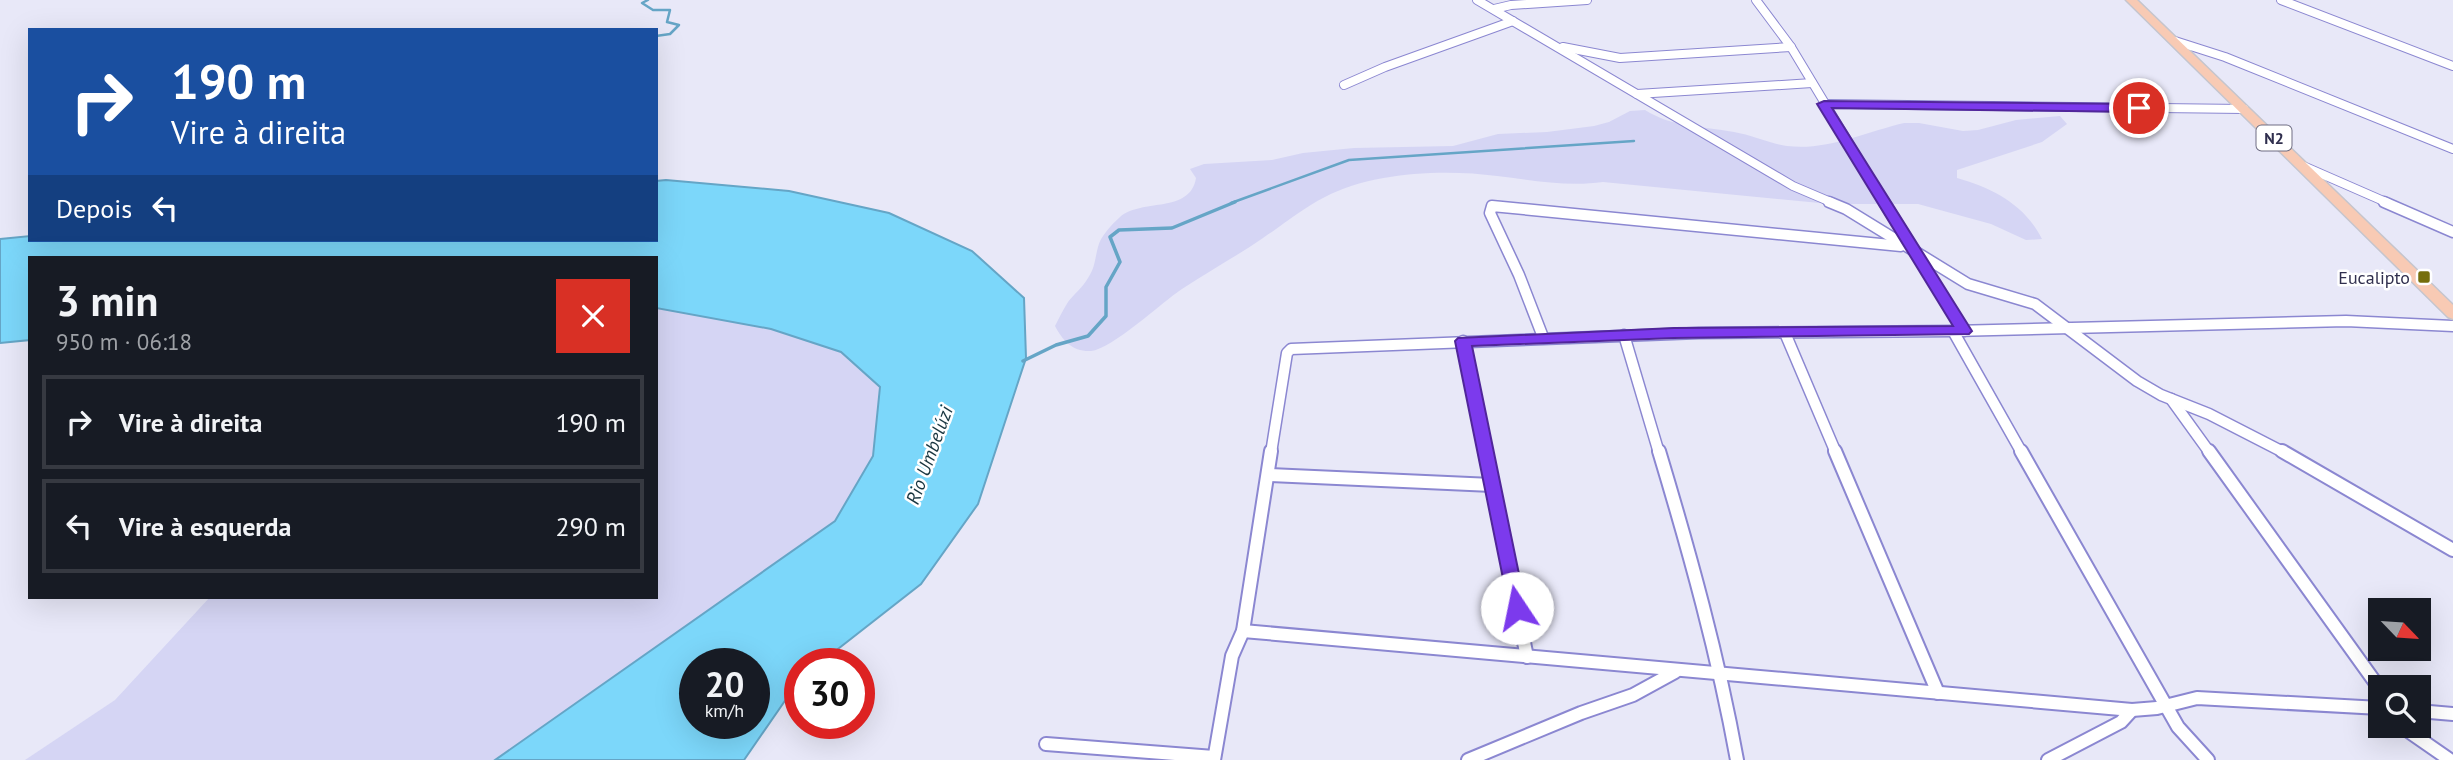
<!DOCTYPE html>
<html lang="pt">
<head>
<meta charset="utf-8">
<style>
  :root { --surface:#171b24; --page:#20242c; --text:#f1f3f6; --muted:#9ea1a6; --line:#363941 }
  body { margin:0; font-family:"PT Sans",sans-serif; background:var(--page); color:var(--text); height:100vh; display:flex; flex-direction:column; font-size:26px; white-space:nowrap }
  * { box-sizing:border-box; margin:0 }
  p { font-size:23px; color:var(--muted) }
  .icon { flex:none; width:38px; height:38px; fill:none; stroke:currentColor; stroke-width:2; stroke-linecap:round; stroke-linejoin:round }
  .map { position:relative; flex:1; overflow:hidden }
  .sheet { position:absolute; left:28px; top:256px; width:630px; height:343px; display:flex; flex-direction:column; background:var(--surface); border-radius:0px; box-shadow:0 7px 28px #0002 }
  .sheet>* { flex:none }
  .guide { position:absolute; left:28px; top:28px; width:630px; height:214px; border-radius:0px; box-shadow:0 7px 28px #0002; background:#1a4fa0; color:#fff; overflow:hidden }
  .needle { width:46px; rotate:115deg }
  .buttons { position:absolute; left:2368px; top:598px; display:grid; gap:14px }
  .buttons a { display:grid; place-items:center; width:63px; height:63px; border-radius:0px; background:var(--surface); box-shadow:0 7px 28px #0002; font-size:35px }
  .speed { position:absolute; left:679px; top:648px; display:flex; gap:14px; font-size:35px; font-weight:700; text-align:center }
  .speed>* { display:grid; place-content:center; width:91px; height:91px; border-radius:50%; background:var(--surface); box-shadow:0 7px 28px #0002; line-height:1 }
  .speed small { font-size:18px; font-weight:400 }
  .speed .limit { border:10px solid #d22; background:#fff; color:#111 }
  .pin { position:absolute; display:grid; place-items:center; width:60px; height:60px; color:#fff; margin:-30px; border:4px solid #fff; border-radius:50%; box-shadow:0 2px 7px #0007 }
  .me { position:absolute; width:77px; margin:-38px; rotate:349deg; stroke-linejoin:round; filter:drop-shadow(0 0 5px #0008) }
  .turn { display:flex; align-items:center; gap:24px; height:147px; padding:0 28px; font-size:32px }
  .turn .icon { width:91px; height:91px; stroke-width:2.5 }
  .turn b { display:block; font-size:49px; line-height:60px }
  .then { display:flex; align-items:center; height:66px; padding:0 28px; background:#0003; gap:14px; font-size:26px }
  .round { display:grid; place-items:center; flex:none; width:74px; height:74px; border-radius:0px; background:var(--page) }
  .overview { display:flex; align-items:center; justify-content:space-between; height:119px; padding:0 28px }
  h1 { font-size:42px; font-weight:700; line-height:52px }
  ul { padding:0; list-style:none }
  li { display:flex; align-items:center; gap:21px; height:94px; margin:0 14px 10px; padding:0 14px; border:4px solid var(--line); border-radius:0px }
  li div { flex:1 }
  li b { display:block; font-size:26px }
  li em { font-style:normal }
  .map>svg:first-child { display:block }
  .green { fill:#d5d5f4 }
  .water { fill:#7cd7fa; stroke:#65a5c6; stroke-width:2; fill-rule:evenodd }
  .lines { fill:none; stroke-linecap:round; stroke-linejoin:round }
  .stream-far1 { stroke:#65a5c6; stroke-width:2.5 }
  .stream { stroke:#65a5c6; stroke-width:3.5 }
  .street-far2-casing { stroke:#8b87d1; stroke-width:10 }
  .street-far1-casing { stroke:#8b87d1; stroke-width:13 }
  .street-casing { stroke:#8b87d1; stroke-width:16 }
  .primary-casing { stroke:#c5c5cd; stroke-width:3 }
  .street-far2 { stroke:#fff; stroke-width:8 }
  .street-far1 { stroke:#fff; stroke-width:10 }
  .street { stroke:#fff; stroke-width:12 }
  .primary { fill:#f8cab4; fill-rule:evenodd }
  .route { fill:#7c3aed; stroke:#51269a; stroke-width:2 }
  .poi-dot { fill:#756e0c; stroke:#fff; stroke-width:2.5 }
  .labels { text-anchor:middle; dominant-baseline:central; stroke-width:5; stroke-linejoin:round; paint-order:stroke }
  .shield { fill:#fff; stroke:#6e6d83; stroke-width:2 }
  .shield-label { font-size:16px; font-weight:bold; fill:#302f4e }
  .poi-label { font-size:18px; fill:#302f4e; stroke:#fff; text-anchor:end }
  .water-label { font-size:19px; font-style:italic; fill:#193640; stroke:#fff }
</style>
</head>
<body>
<div class="map">
<svg width="2453" height="760" viewBox="0 0 2453 760">
  <rect width="100%" height="100%" fill="#e8e8f8"/>
  <!-- green -->
  <g class="green">
    <path d="M1645,110C1674,128 1701,126 1734,132C1752,135 1768,143 1787,146C1826,151 1866,132 1904,123H1919L1963,131L1978,130L2016,120L2060,116L2067,124L2042,142L1957,170V178C1993,188 2025,205 2042,239L2026,240L1991,224L1918,204H1830L1603,182C1567,187 1532,180 1497,176C1445,169 1372,172 1325,197C1303,208 1284,224 1263,238C1237,256 1209,271 1182,289C1161,303 1112,349 1091,351C1073,352 1063,341 1055,326C1059,318 1063,310 1068,302C1074,294 1083,287 1088,278C1095,268 1095,258 1098,247C1100,237 1112,224 1120,217C1142,198 1190,214 1196,178L1190,169L1204,164L1272,160L1303,153L1354,148L1453,146L1498,134L1547,132L1594,126L1609,122L1630,111Z"/>
    <path d="M656,308L771,329L841,352L880,387L873,456L835,521L495,760H25L115,700L210,597H656Z"/>
  </g>
  <!-- water -->
  <path class="water" d="M666,180L789,191L889,213L972,251L1024,298L1026,358L978,504L921,584L820,663H800V679L744,760H495L835,521L873,456L880,387L841,352L771,329L656,308V257H30V340L0,343V239L30,236V240H656V181ZM695,663H754V723H695Z"/>
  <g class="lines">
    <!-- stream-far1 -->
    <g class="stream-far1">
      <path d="M648,0L642,3L653,10H670L667,22L679,25L670,34L656,36"/>
      <path d="M1231,203L1349,160L1634,141"/>
    </g>
    <!-- stream -->
    <path class="stream" d="M1023,361L1056,345L1088,336L1106,316V287L1120,262L1110,237L1119,230L1172,228L1235,202"/>
    <!-- street-far2 casing -->
    <g class="street-far2-casing">
      <g id="street-far2">
        <path d="M1477,0L1793,186L1833,203"/>
        <path d="M1756,0L1791,47L1885,203"/>
        <path d="M2281,0L2453,66"/>
        <path d="M1494,9L1511,5L1587,0"/>
        <path d="M2175,41L2225,57L2453,149"/>
        <path d="M1563,47L1620,58L1791,47"/>
        <path d="M1344,85L1385,67L1513,21"/>
        <path d="M1637,94L1812,83"/>
        <path d="M1824,104L2244,109"/>
        <path d="M2301,165L2388,203"/>
      </g>
    </g>
    <!-- street-far1 casing -->
    <g class="street-far1-casing">
      <g id="street-far1">
        <path d="M1829,202L1846,209L1968,284L2035,304L2137,381L2161,395L2209,414L2285,453"/>
        <path d="M1884,202L1964,331"/>
        <path d="M2384,202L2453,232"/>
        <path d="M1953,331L2022,453"/>
        <path d="M1785,333L1836,453"/>
        <path d="M1624,335L1659,453"/>
        <path d="M1543,337L1519,275L1490,213L1492,206L1901,246"/>
        <path d="M1463,341L1486,453"/>
        <path d="M2171,399L2210,453"/>
        <path d="M1271,453L1287,353L1291,349L1699,333L1953,331L2346,321L2453,326"/>
      </g>
    </g>
    <!-- street casing -->
    <g class="street-casing">
      <g id="street">
        <path d="M1485,451L1527,657"/>
        <path d="M1659,451C1690,554 1718,655 1737,760"/>
        <path d="M1835,451L1938,693"/>
        <path d="M2021,451L2178,727L2208,760"/>
        <path d="M2209,451L2380,689"/>
        <path d="M2282,451L2453,550"/>
        <path d="M1268,475L1492,485"/>
        <path d="M1243,631L2132,710L2157,708L2197,698L2380,708"/>
        <path d="M2418,711L2453,714"/>
        <path d="M2401,726L2450,760"/>
        <path d="M1046,744L1214,757"/>
        <path d="M1214,760L1232,656L1243,631L1271,451"/>
        <path d="M1468,760L1581,713L1633,695L1675,672"/>
        <path d="M2048,760L2121,722L2132,710"/>
      </g>
    </g>
    <!-- primary casing -->
    <g class="primary-casing">
      <path id="primary" d="M2126,0H2137L2453,305V319L2448,317Z"/>
    </g>
    <!-- street-far2 -->
    <use href="#street-far2" class="street-far2"/>
    <!-- street-far1 -->
    <use href="#street-far1" class="street-far1"/>
    <!-- street -->
    <use href="#street" class="street"/>
    <!-- primary -->
    <use href="#primary" class="primary"/>
  </g>
  <!-- route -->
  <path class="route" d="M1824,101L2139,104L2145,108L2139,112L1832,108L1972,331L1969,334L1674,338L1472,346L1526,608L1523,613L1517,616L1510,613L1455,341L1458,338L1674,328L1953,326L1817,104Z"/>
  <!-- markers -->
  <rect class="poi-dot" x="2417" y="270" width="14" height="14" rx="3.5"/>
  <g class="labels">
    <!-- shield labels -->
    <rect class="shield" x="2256.5" y="125.5" width="35" height="25" rx="5"/>
    <g class="shield-label">
      <text x="2274" y="138">N2</text>
    </g>
    <!-- poi labels -->
    <g class="poi-label">
      <text x="2410" y="277">Eucalipto</text>
    </g>
    <!-- water labels -->
    <g class="water-label">
      <text transform="translate(929 455) rotate(-70)">Rio Umbelúzi</text>
    </g>
  </g>
</svg>
<div class="buttons">
<a><svg class="needle" viewBox="-14 -14 28 28"><path d="M0-13l5 13h-10z" fill="#e53935"/><path d="M0 13l5-13h-10z" fill="#9ea1a6"/></svg></a>
<a><svg class="icon" aria-label="search" viewBox="0 0 24 24"><circle cx="10" cy="10" r="6"/><path d="M15 15l6 6"/></svg></a>
</div>
<div class="speed"><div>20<small>km/h</small></div><div class="limit">30</div></div>
<div class="pin" style="left:2139px;top:108px;background:#d93025"><svg class="icon" aria-label="arrive" viewBox="0 0 24 24"><path d="M6 21V4h12l-3 4 3 4H6"/></svg></div>
<svg class="me" style="left:1517px;top:608px" viewBox="-20 -20 40 40"><circle r="19" fill="#fff"/><path d="M0-13L10 11 0 6-10 11z" fill="#7c3aed"/></svg>
<div class="guide">
<div class="turn"><svg class="icon" aria-label="right" viewBox="0 0 24 24"><path d="M7 20v-9h11M14 6l5 5-5 5"/></svg><div><b>190 m</b>Vire à direita</div></div>
<div class="then">Depois<svg class="icon" aria-label="left" viewBox="0 0 24 24"><path d="M17 20v-9H6M10 6l-5 5 5 5"/></svg></div>
</div>
<section class="sheet">
<div class="overview"><div><h1>3 min</h1><p>950 m · 06:18</p></div><a class="round" style="background:#d93025;color:#fff"><svg class="icon" aria-label="close" viewBox="0 0 24 24"><path d="M6 6l12 12M18 6L6 18"/></svg></a></div>
<ul>
<li><svg class="icon" aria-label="right" viewBox="0 0 24 24"><path d="M7 20v-9h11M14 6l5 5-5 5"/></svg><div><b>Vire à direita</b></div><em>190 m</em></li>
<li><svg class="icon" aria-label="left" viewBox="0 0 24 24"><path d="M17 20v-9H6M10 6l-5 5 5 5"/></svg><div><b>Vire à esquerda</b></div><em>290 m</em></li>
</ul>
</section>
</div>
</body>
</html>
